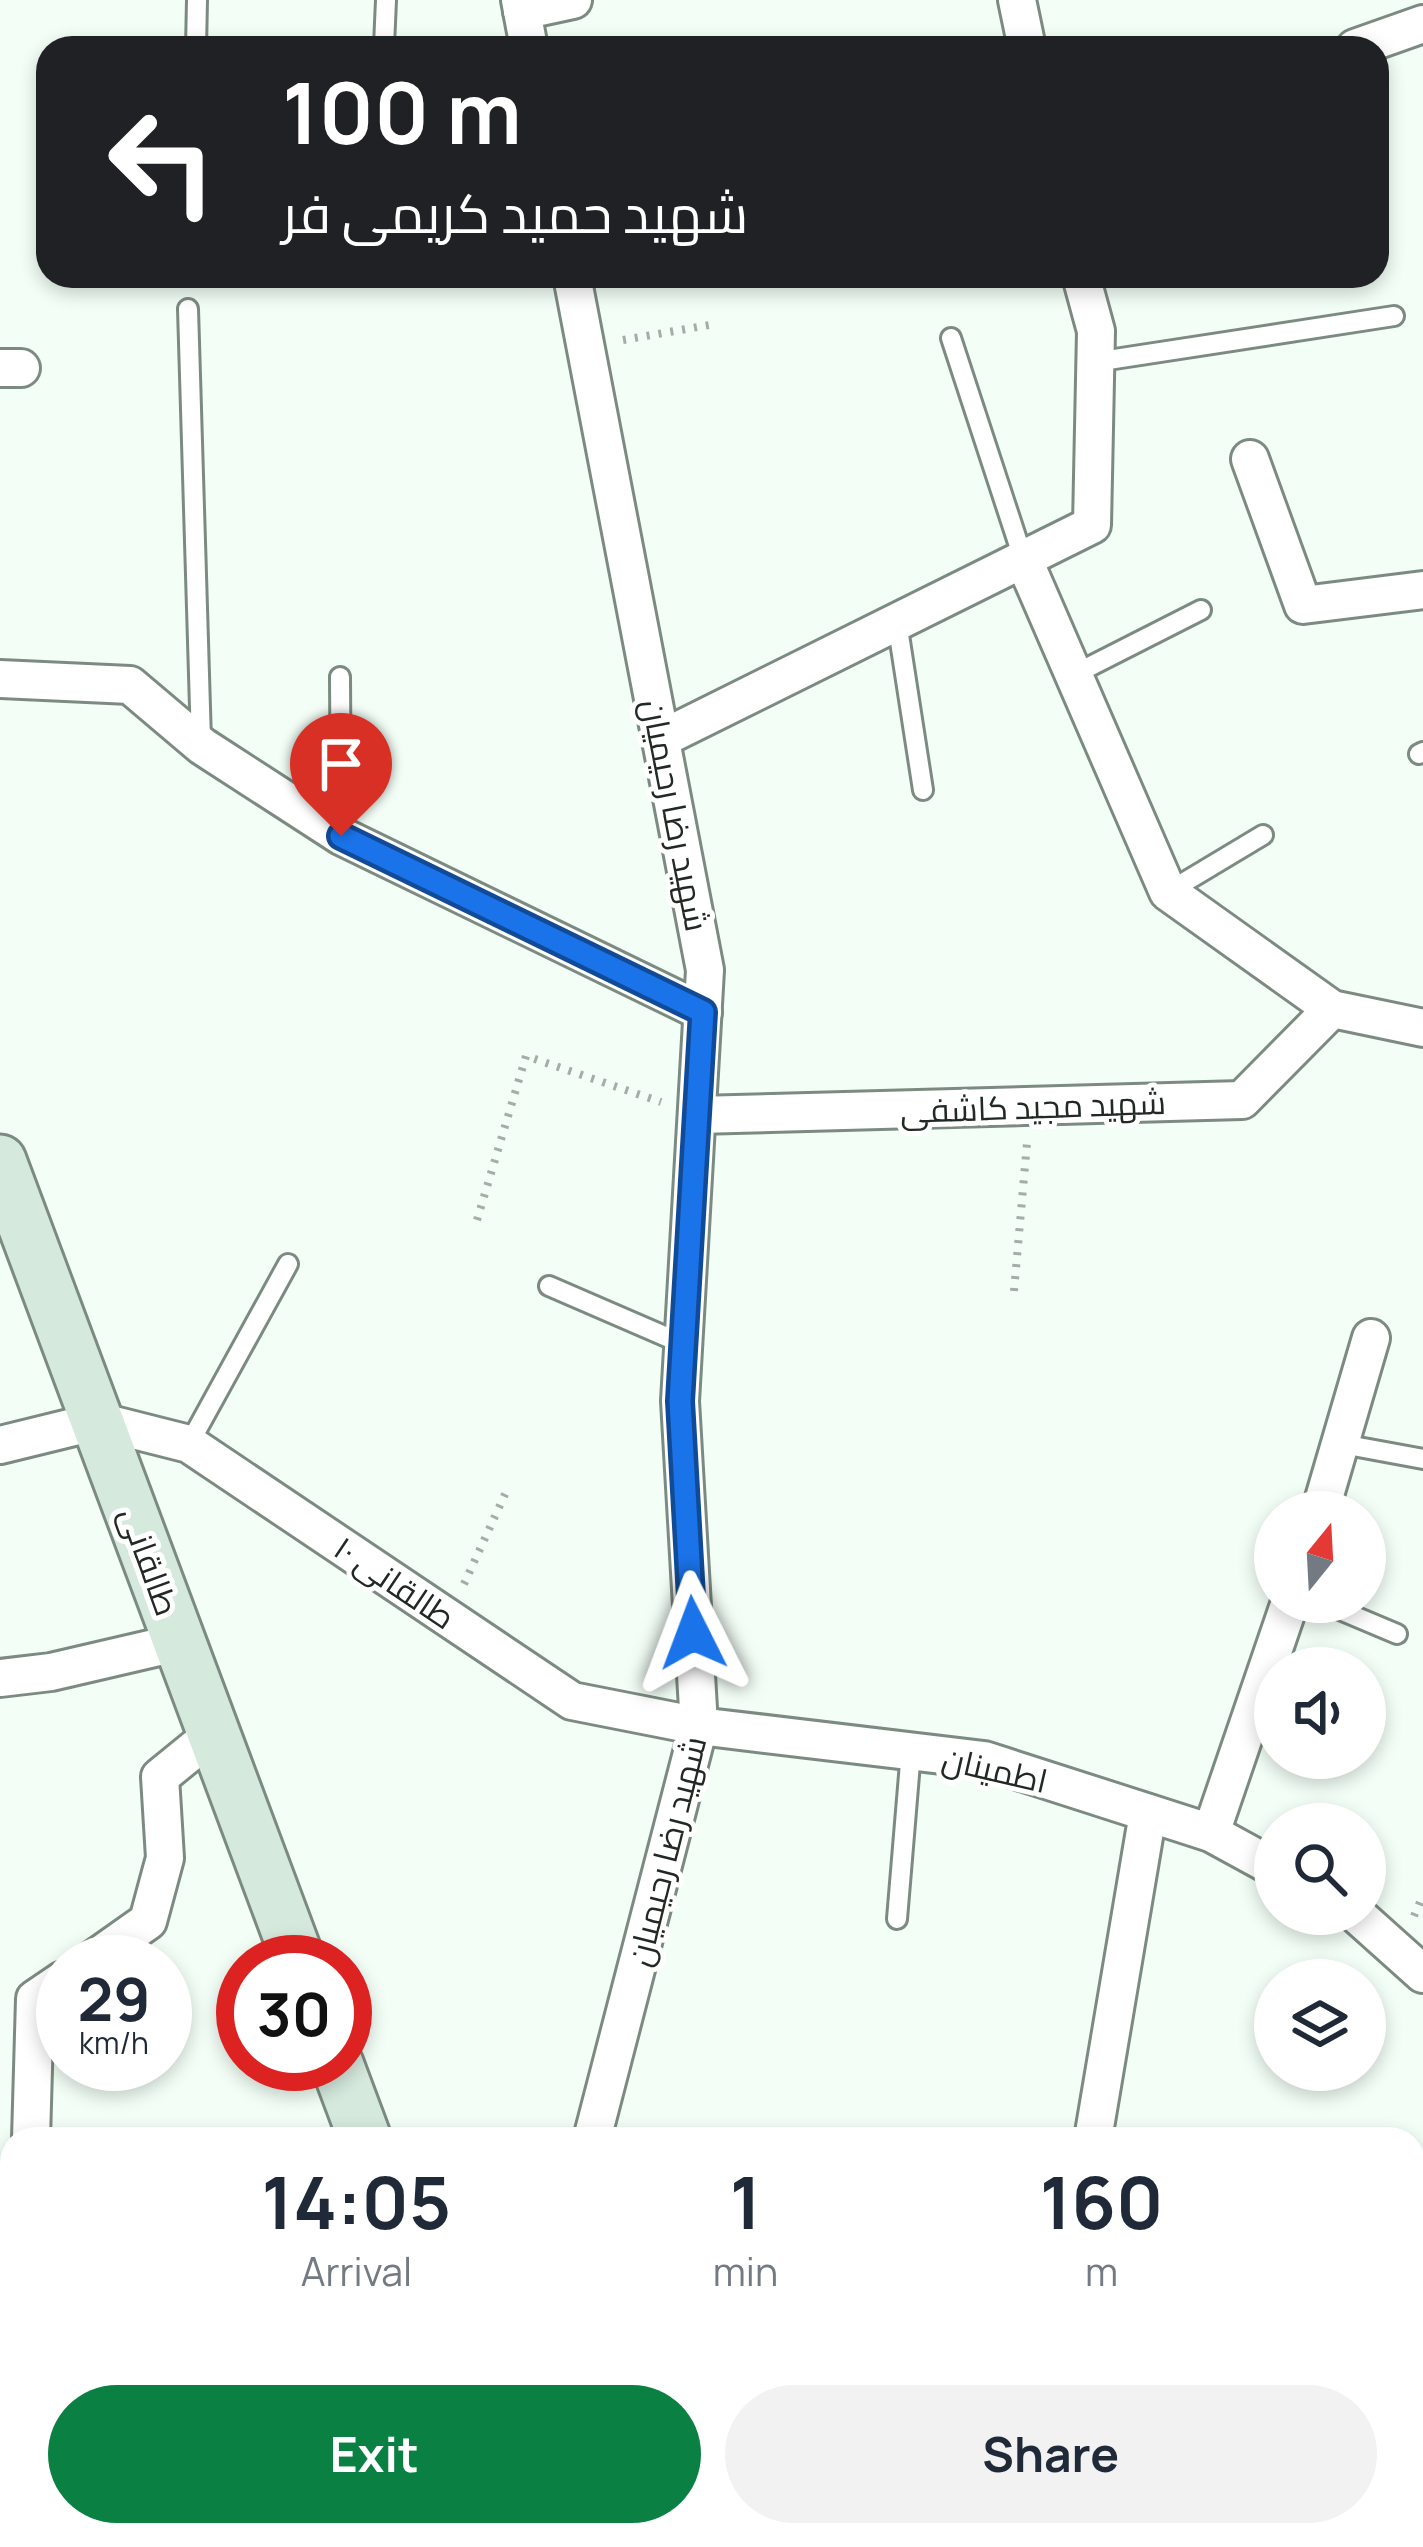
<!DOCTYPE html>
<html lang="en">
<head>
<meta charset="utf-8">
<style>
  :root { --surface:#fff; --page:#f2f2f3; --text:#1f2937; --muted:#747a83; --accent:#0b8043 }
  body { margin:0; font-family:Manrope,Cairo,sans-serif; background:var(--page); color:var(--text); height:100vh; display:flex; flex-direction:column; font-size:45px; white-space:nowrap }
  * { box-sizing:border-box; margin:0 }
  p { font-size:39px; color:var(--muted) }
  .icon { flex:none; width:66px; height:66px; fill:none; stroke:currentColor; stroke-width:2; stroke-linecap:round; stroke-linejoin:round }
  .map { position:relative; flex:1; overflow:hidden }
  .details { position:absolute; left:0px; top:2127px; width:1425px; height:420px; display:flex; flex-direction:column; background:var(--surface); border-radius:36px 36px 0 0; box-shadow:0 6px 18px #0003 }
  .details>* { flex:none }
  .banner { position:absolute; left:36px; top:36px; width:1353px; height:252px; border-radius:36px; box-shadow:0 6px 18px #0003; background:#202124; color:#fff; overflow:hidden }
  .needle { width:78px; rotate:18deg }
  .buttons { position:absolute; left:1254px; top:1491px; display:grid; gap:24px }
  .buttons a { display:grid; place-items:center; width:132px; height:132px; border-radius:50%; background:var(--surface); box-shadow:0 6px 18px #0003; font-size:60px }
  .speed { position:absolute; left:36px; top:1935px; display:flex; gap:24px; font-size:60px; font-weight:700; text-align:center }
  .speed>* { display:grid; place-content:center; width:156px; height:156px; border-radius:50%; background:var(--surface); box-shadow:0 6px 18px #0003; line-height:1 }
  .speed small { font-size:30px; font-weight:400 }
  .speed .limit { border:18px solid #d22; background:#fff; color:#111 }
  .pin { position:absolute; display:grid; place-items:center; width:102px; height:102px; color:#fff; margin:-123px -51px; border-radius:50% 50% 50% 0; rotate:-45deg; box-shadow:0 0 12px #0007 }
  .pin .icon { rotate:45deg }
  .me { position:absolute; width:132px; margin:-66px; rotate:357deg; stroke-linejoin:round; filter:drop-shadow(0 0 9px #0008) }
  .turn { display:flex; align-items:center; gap:42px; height:252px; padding:0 48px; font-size:54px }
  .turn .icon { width:156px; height:156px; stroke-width:2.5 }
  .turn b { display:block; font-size:84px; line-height:102px }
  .eta { display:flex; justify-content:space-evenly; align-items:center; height:204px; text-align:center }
  .eta b { font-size:72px; font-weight:700; line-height:84px }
  .button { display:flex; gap:24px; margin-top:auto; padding:24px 48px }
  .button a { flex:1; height:138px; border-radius:72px; background:var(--accent); color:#fff; font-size:48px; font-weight:700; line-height:138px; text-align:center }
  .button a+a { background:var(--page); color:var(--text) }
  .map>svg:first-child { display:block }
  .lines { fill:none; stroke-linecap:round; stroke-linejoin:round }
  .service-casing { stroke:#7c8b81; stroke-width:24 }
  .minor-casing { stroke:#7c8b81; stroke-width:42 }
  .secondary-casing { stroke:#7c8b81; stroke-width:57 }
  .path { stroke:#a4aea8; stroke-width:8; stroke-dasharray:3 9; stroke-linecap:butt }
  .service { stroke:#fff; stroke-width:18 }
  .minor { stroke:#fff; stroke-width:36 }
  .secondary { stroke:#d5e9dd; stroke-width:51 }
  .route-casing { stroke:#114b97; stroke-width:30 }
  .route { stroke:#1a73e8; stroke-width:21 }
  .labels { text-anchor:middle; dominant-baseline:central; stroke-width:10; stroke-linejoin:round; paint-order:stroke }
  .street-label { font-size:33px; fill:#222824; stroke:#fff }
</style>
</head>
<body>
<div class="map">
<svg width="1423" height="2547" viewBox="0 0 1423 2547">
  <rect width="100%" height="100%" fill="#f2fef6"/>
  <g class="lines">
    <!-- service casing -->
    <g class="service-casing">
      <g id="service">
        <path d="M384,46L386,0"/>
        <path d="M196,48L197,0"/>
        <path d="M188,309L201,741"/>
        <path d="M951,338L1023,558"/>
        <path d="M1095,362L1394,316"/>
        <path d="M897,622L923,790"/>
        <path d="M1073,675L1201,610"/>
        <path d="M340,677L341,836"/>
        <path d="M1419,754L1423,752"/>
        <path d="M1168,892L1263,835"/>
        <path d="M549,1286L683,1344"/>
        <path d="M189,1444L288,1264"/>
        <path d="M1342,1444L1423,1459"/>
        <path d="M1321,1602L1397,1634"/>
        <path d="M897,1919L911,1751"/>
      </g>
    </g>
    <!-- minor casing -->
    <g class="minor-casing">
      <g id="minor">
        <path d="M520,0L529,48"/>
        <path d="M1017,0L1027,48"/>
        <path d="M522,11L573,0"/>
        <path d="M1355,48L1423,24"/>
        <path d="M572,276L705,970L680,1401L699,1726L592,2139"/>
        <path d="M0,368H21"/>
        <path d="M1250,459L1303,605L1423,590"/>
        <path d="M1023,558L1168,892L1332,1009L1423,1028"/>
        <path d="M0,679L130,685L202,746L341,836L703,1012"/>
        <path d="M661,739L1092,525L1096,331L1081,276"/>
        <path d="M697,1115L1242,1100L1332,1009"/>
        <path d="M0,1445L98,1421L189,1444L572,1701L699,1726L984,1760L1211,1833L1275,1868"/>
        <path d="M1320,1512L1371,1338"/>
        <path d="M0,1678L51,1672L180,1642"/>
        <path d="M1211,1833L1290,1602"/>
        <path d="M1356,1914L1423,1974"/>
        <path d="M90,1962L148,1921L165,1858L160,1777L214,1733"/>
        <path d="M31,2139L35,1999L63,1980"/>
        <path d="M1093,2139L1148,1813"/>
        <path d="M0,2306L12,2250"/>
        <path d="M0,2468H12"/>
        <path d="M758,2535L760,2547"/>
        <path d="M1135,2535L1137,2547"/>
      </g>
    </g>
    <!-- secondary casing -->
    <g class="secondary-casing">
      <g id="secondary">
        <path d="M0,1161L299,1962"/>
        <path d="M337,2064L365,2139"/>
        <path d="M512,2535L517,2547"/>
      </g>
    </g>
    <!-- path -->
    <g class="path">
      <path d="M623,340L715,324"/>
      <path d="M477,1220L526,1056L661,1102"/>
      <path d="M1014,1291L1027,1143"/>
      <path d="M464,1584L507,1490"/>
      <path d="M1414,1916L1423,1895"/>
    </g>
    <!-- service -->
    <use href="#service" class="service"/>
    <!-- minor -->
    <use href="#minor" class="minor"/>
    <!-- secondary -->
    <use href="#secondary" class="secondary"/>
  </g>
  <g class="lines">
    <!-- route casing -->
    <g class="route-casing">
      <path id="route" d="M341,836L703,1012L680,1401L693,1633"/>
    </g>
    <!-- route -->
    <use href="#route" class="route"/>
  </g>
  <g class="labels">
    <!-- street labels -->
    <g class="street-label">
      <text transform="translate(676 815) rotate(79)">شهید رضا رحیمیان</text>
      <text transform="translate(1033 1106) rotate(-2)">شهید مجید کاشفی</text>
      <text transform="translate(150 1561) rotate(70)">طالقانی</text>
      <text transform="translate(395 1582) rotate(34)">طالقانی ۱۰</text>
      <text transform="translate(995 1769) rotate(13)">اطمینان</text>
      <text transform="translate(666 1851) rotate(-76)">شهید رضا رحیمیان</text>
    </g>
  </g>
</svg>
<div class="buttons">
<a><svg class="needle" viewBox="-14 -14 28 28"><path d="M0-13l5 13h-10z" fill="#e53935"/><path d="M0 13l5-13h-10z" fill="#747a83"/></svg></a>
<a><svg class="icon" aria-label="sound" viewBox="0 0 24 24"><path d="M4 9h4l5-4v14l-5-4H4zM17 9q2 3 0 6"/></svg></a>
<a><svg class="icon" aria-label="search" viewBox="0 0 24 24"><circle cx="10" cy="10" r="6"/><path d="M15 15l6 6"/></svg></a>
<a><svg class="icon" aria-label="layers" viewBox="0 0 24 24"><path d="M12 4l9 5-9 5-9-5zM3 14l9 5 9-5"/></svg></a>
</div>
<div class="speed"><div>29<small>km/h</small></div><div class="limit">30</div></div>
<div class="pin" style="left:341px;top:836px;background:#d93025"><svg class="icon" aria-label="arrive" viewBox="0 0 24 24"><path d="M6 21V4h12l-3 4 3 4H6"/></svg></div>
<svg class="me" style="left:693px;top:1633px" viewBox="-20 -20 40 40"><path d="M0-17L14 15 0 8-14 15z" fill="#1a73e8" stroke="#fff" stroke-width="4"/></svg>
<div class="banner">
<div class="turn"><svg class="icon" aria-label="left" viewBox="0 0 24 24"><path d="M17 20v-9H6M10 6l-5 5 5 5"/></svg><div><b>100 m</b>شهید حمید کریمی فر</div></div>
</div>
<section class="details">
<div class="eta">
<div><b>14:05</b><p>Arrival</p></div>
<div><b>1</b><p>min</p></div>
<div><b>160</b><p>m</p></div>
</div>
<div class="button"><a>Exit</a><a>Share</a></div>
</section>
</div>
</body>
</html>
